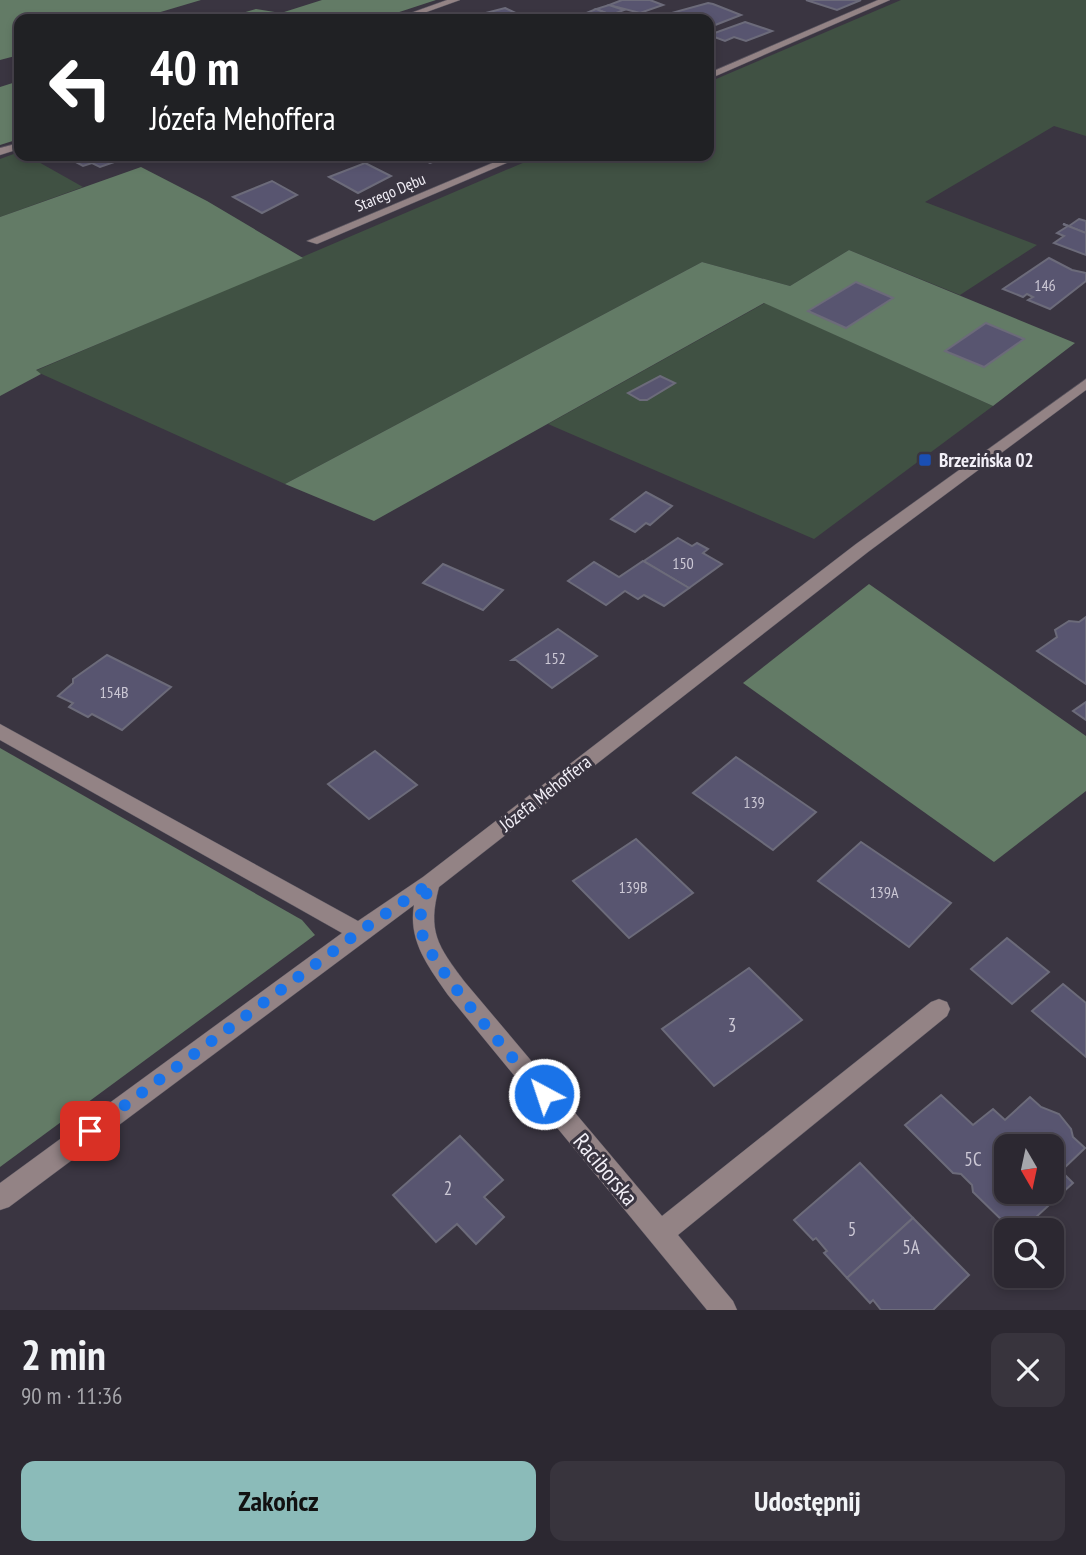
<!DOCTYPE html>
<html lang="pl">
<head>
<meta charset="utf-8">
<style>
  :root { --surface:#2c2831; --page:#38343d; --text:#f1f3f6; --muted:#a6a6ab; --line:#48444d; --accent:#8bbbb9 }
  body { margin:0; font-family:"PT Sans Narrow",sans-serif; background:var(--page); color:var(--text); height:100vh; display:flex; flex-direction:column; font-size:26px; white-space:nowrap }
  * { box-sizing:border-box; margin:0 }
  p { font-size:23px; color:var(--muted) }
  .icon { flex:none; width:38px; height:38px; fill:none; stroke:currentColor; stroke-width:2; stroke-linecap:round; stroke-linejoin:round }
  .map { position:relative; height:1310px; overflow:hidden }
  .panel { display:flex; flex-direction:column; background:var(--surface); flex:1 }
  .panel>* { flex:none }
  .guide { position:absolute; left:14px; top:14px; width:700px; height:147px; border-radius:14px; box-shadow:0 4px 10px #0003,0 0 0 2px var(--line); background:#202124; color:#fff; overflow:hidden }
  .needle { width:46px; rotate:171deg }
  .controls { position:absolute; left:994px; top:1134px; display:grid; gap:14px }
  .controls a { display:grid; place-items:center; width:70px; height:70px; border-radius:14px; background:var(--surface); box-shadow:0 4px 10px #0003,0 0 0 2px var(--line); font-size:35px }
  .pin { position:absolute; display:grid; place-items:center; width:60px; height:60px; color:#fff; margin:-30px; border-radius:14px; box-shadow:0 4px 10px #0006 }
  .me { position:absolute; width:77px; margin:-38px; rotate:320deg; stroke-linejoin:round; filter:drop-shadow(0 0 5px #0008) }
  .turn { display:flex; align-items:center; gap:24px; height:147px; padding:0 21px; font-size:32px }
  .turn .icon { width:91px; height:91px; stroke-width:2.5 }
  .turn b { display:block; font-size:49px; line-height:60px }
  .round { display:grid; place-items:center; flex:none; width:74px; height:74px; border-radius:14px; background:var(--page) }
  .summary { display:flex; align-items:center; justify-content:space-between; height:119px; padding:0 21px }
  h1 { font-size:42px; font-weight:700; line-height:52px }
  .button { display:flex; gap:14px; margin-top:auto; padding:14px 21px }
  .button a { flex:1; height:80px; border-radius:14px; background:var(--accent); color:#111; font-size:28px; font-weight:700; line-height:80px; text-align:center }
  .button a+a { background:var(--page); color:var(--text) }
  .map>svg:first-child { display:block }
  .green { fill:#405143 }
  .forest { fill:#637b66 }
  .building { fill:#585570; stroke:#6c6b7a; stroke-width:2; fill-rule:evenodd }
  .lines { fill:none; stroke-linecap:round; stroke-linejoin:round }
  .minor-casing { stroke:#57535e; stroke-width:1 }
  .minor { fill:#938385; fill-rule:evenodd }
  .route { stroke:#1a73e8; stroke-width:12; stroke-dasharray:0 21.6 }
  .transit-dot { fill:#1a4fb4; stroke:#3a3541; stroke-width:2.5 }
  .labels { text-anchor:middle; dominant-baseline:central; stroke-width:6; stroke-linejoin:round; paint-order:stroke }
  .far-street-label { font-size:16px; fill:#f2eff7; stroke:#3a3541 }
  .number-label { font-size:16px; fill:#ccc8d5 }
  .poi-label { font-size:19px; font-weight:bold; fill:#f2eff7; stroke:#3a3541; text-anchor:start }
  .street-label { font-size:19px; fill:#f2eff7; stroke:#3a3541 }
  .near-number-label { font-size:19px; fill:#ccc8d5 }
  .near-street-label { font-size:23px; fill:#f2eff7; stroke:#3a3541 }
</style>
</head>
<body>
<div class="map">
<svg width="1086" height="1310" viewBox="0 0 1086 1310">
  <rect width="100%" height="100%" fill="#3a3541"/>
  <!-- green -->
  <g class="green">
    <path d="M901,0H1086V136L1054,126L925,202L1037,245L960,295L849,250L790,286L702,262L285,484L35,371L539,156H709V82Z"/>
    <path d="M19,152V156H28L83,187L0,217V159Z"/>
    <path d="M765,303L993,406L814,539L548,424Z"/>
  </g>
  <!-- forest -->
  <g class="forest">
    <path d="M0,0H201L137,19H19V55L0,60Z"/>
    <path d="M322,0H436L378,19H221L256,9L281,13Z"/>
    <path d="M19,81V139L0,145V87Z"/>
    <path d="M141,167L207,201L303,258L36,370L41,374L0,396V217Z"/>
    <path d="M849,250L1075,343L993,406L764,303L374,521L285,484L702,262L790,286Z"/>
    <path d="M869,584L1086,736V791L994,862L743,683Z"/>
    <path d="M0,748L302,920L315,935L0,1167Z"/>
  </g>
  <!-- building -->
  <g class="building">
    <path d="M622,0H650L663,5L640,13L609,5Z"/>
    <path d="M806,0H861L837,10Z"/>
    <path d="M708,3L713,4L741,15L710,27L709,19H696L675,12Z"/>
    <path d="M609,5L624,10L611,15L596,9Z"/>
    <path d="M505,8L524,17L482,19L474,16Z"/>
    <path d="M596,9L611,15L598,19L584,14Z"/>
    <path d="M745,22L772,31L746,41L734,37L725,41L709,35Z"/>
    <path d="M71,156H117L123,159L100,167L92,163L83,166L72,160L76,158Z"/>
    <path d="M415,156H449L430,163Z"/>
    <path d="M365,163L391,176L358,193L329,177Z"/>
    <path d="M272,181L297,195L262,213L233,197Z"/>
    <path d="M1079,219L1086,221V233L1063,224L1069,226Z"/>
    <path d="M1063,224L1086,233V255L1054,243L1064,236L1057,233L1068,226Z"/>
    <path d="M1049,258L1072,270L1086,273V281L1050,309L1028,300L1033,297L1027,294L1023,297L1003,289Z"/>
    <path d="M856,282L893,298L846,328L808,311Z"/>
    <path d="M986,323L1024,339L984,367L945,351Z"/>
    <path d="M660,376L675,383L647,400H640L628,393Z"/>
    <path d="M646,492L672,506L650,525L646,523L635,532L611,519Z"/>
    <path d="M678,538L692,546L697,543L708,549L703,553L722,564L689,588L644,561Z"/>
    <path d="M643,561L689,588L664,606L644,595L638,599L625,591L606,605L568,581L594,562L619,577Z"/>
    <path d="M443,564L503,590L483,610L423,583Z"/>
    <path d="M1086,617V684L1037,651L1057,637L1055,630L1069,621L1079,622Z"/>
    <path d="M558,629L597,656L552,688L516,660H512Z"/>
    <path d="M107,655L171,687L122,730L92,714L88,717L69,707L73,703L58,696L73,683V679Z"/>
    <path d="M1086,702V720L1073,711Z"/>
    <path d="M375,751L417,785L369,819L328,784Z"/>
    <path d="M736,757L816,812L773,850L693,793Z"/>
    <path d="M636,839L693,893L629,938L573,881Z"/>
    <path d="M861,842L951,903L909,947L818,881Z"/>
    <path d="M1007,938L1049,972L1012,1004L971,969Z"/>
    <path d="M749,968L802,1020L714,1086L662,1029Z"/>
    <path d="M1063,984L1086,1003V1057L1032,1011Z"/>
    <path d="M941,1095L973,1125L993,1109L1005,1120L1030,1097L1041,1107L1059,1114L1071,1129L1073,1137L1085,1148L1061,1171L1073,1183L1022,1230H1012L973,1192L972,1185L961,1174L953,1173L905,1125ZM1006,1146H1052V1192H1006Z"/>
    <path d="M460,1136L503,1180L484,1197L504,1217L476,1244L457,1224L436,1242L393,1195Z"/>
    <path d="M860,1163L913,1218L847,1278L824,1253L827,1251L816,1238L813,1240L794,1220Z"/>
    <path d="M913,1218L969,1275L933,1310H881L873,1300L870,1303L847,1278Z"/>
  </g>
  <g class="lines">
    <!-- minor casing -->
    <g class="minor-casing">
      <g id="minor">
        <path d="M447,0H460L407,19H394Z"/>
        <path d="M878,0H890L709,79V73Z"/>
        <path d="M19,143V149L0,155V148Z"/>
        <path d="M509,156H523L317,244L307,241Z"/>
        <path d="M1086,379V390L868,552L439,887C427,932 438,946 464,981L662,1216L931,1002L939,999L947,1002L950,1009L947,1016L678,1235L733,1301L737,1310H707L448,995C428,966 408,941 414,905L9,1207L0,1210V1183L342,933L0,740V724L358,921L423,877L856,544Z"/>
      </g>
    </g>
    <!-- minor -->
    <use href="#minor" class="minor"/>
  </g>
  <g class="lines">
    <!-- route -->
    <path class="route" d="M90,1131L359,932L430,883C425,898 418,915 421,930C427,963 518,1063 544,1094"/>
  </g>
  <!-- markers -->
  <rect class="transit-dot" x="918" y="453" width="14" height="14" rx="3.5"/>
  <g class="labels">
    <!-- far-street labels -->
    <g class="far-street-label">
      <text transform="translate(390 192) rotate(-23)">Starego Dębu</text>
    </g>
    <!-- number labels -->
    <g class="number-label">
      <text x="1045" y="285">146</text>
      <text x="683" y="563">150</text>
      <text x="555" y="658">152</text>
      <text x="114" y="692">154B</text>
      <text x="754" y="802">139</text>
      <text x="633" y="887">139B</text>
      <text x="884" y="892">139A</text>
    </g>
    <!-- poi labels -->
    <g class="poi-label">
      <text x="939" y="460">Brzezińska 02</text>
    </g>
    <!-- street labels -->
    <g class="street-label">
      <text transform="translate(545 793) rotate(-38)">Józefa Mehoffera</text>
    </g>
    <!-- near-number labels -->
    <g class="near-number-label">
      <text x="732" y="1025">3</text>
      <text x="973" y="1159">5C</text>
      <text x="448" y="1188">2</text>
      <text x="852" y="1229">5</text>
      <text x="911" y="1247">5A</text>
    </g>
    <!-- near-street labels -->
    <g class="near-street-label">
      <text transform="translate(606 1169) rotate(50)">Raciborska</text>
    </g>
  </g>
</svg>
<div class="controls">
<a><svg class="needle" viewBox="-14 -14 28 28"><path d="M0-13l5 13h-10z" fill="#e53935"/><path d="M0 13l5-13h-10z" fill="#a6a6ab"/></svg></a>
<a><svg class="icon" aria-label="search" viewBox="0 0 24 24"><circle cx="10" cy="10" r="6"/><path d="M15 15l6 6"/></svg></a>
</div>
<div class="pin" style="left:90px;top:1131px;background:#d93025"><svg class="icon" aria-label="arrive" viewBox="0 0 24 24"><path d="M6 21V4h12l-3 4 3 4H6"/></svg></div>
<svg class="me" style="left:544px;top:1094px" viewBox="-20 -20 40 40"><circle r="17" fill="#1a73e8" stroke="#fff" stroke-width="3"/><path d="M0-11L8 9 0 5-8 9z" fill="#fff"/></svg>
<div class="guide">
<div class="turn"><svg class="icon" aria-label="left" viewBox="0 0 24 24"><path d="M17 20v-9H6M10 6l-5 5 5 5"/></svg><div><b>40 m</b>Józefa Mehoffera</div></div>
</div>
</div>
<section class="panel">
<div class="summary"><div><h1>2 min</h1><p>90 m · 11:36</p></div><a class="round"><svg class="icon" aria-label="close" viewBox="0 0 24 24"><path d="M6 6l12 12M18 6L6 18"/></svg></a></div>
<div class="button"><a>Zakończ</a><a>Udostępnij</a></div>
</section>
</body>
</html>
